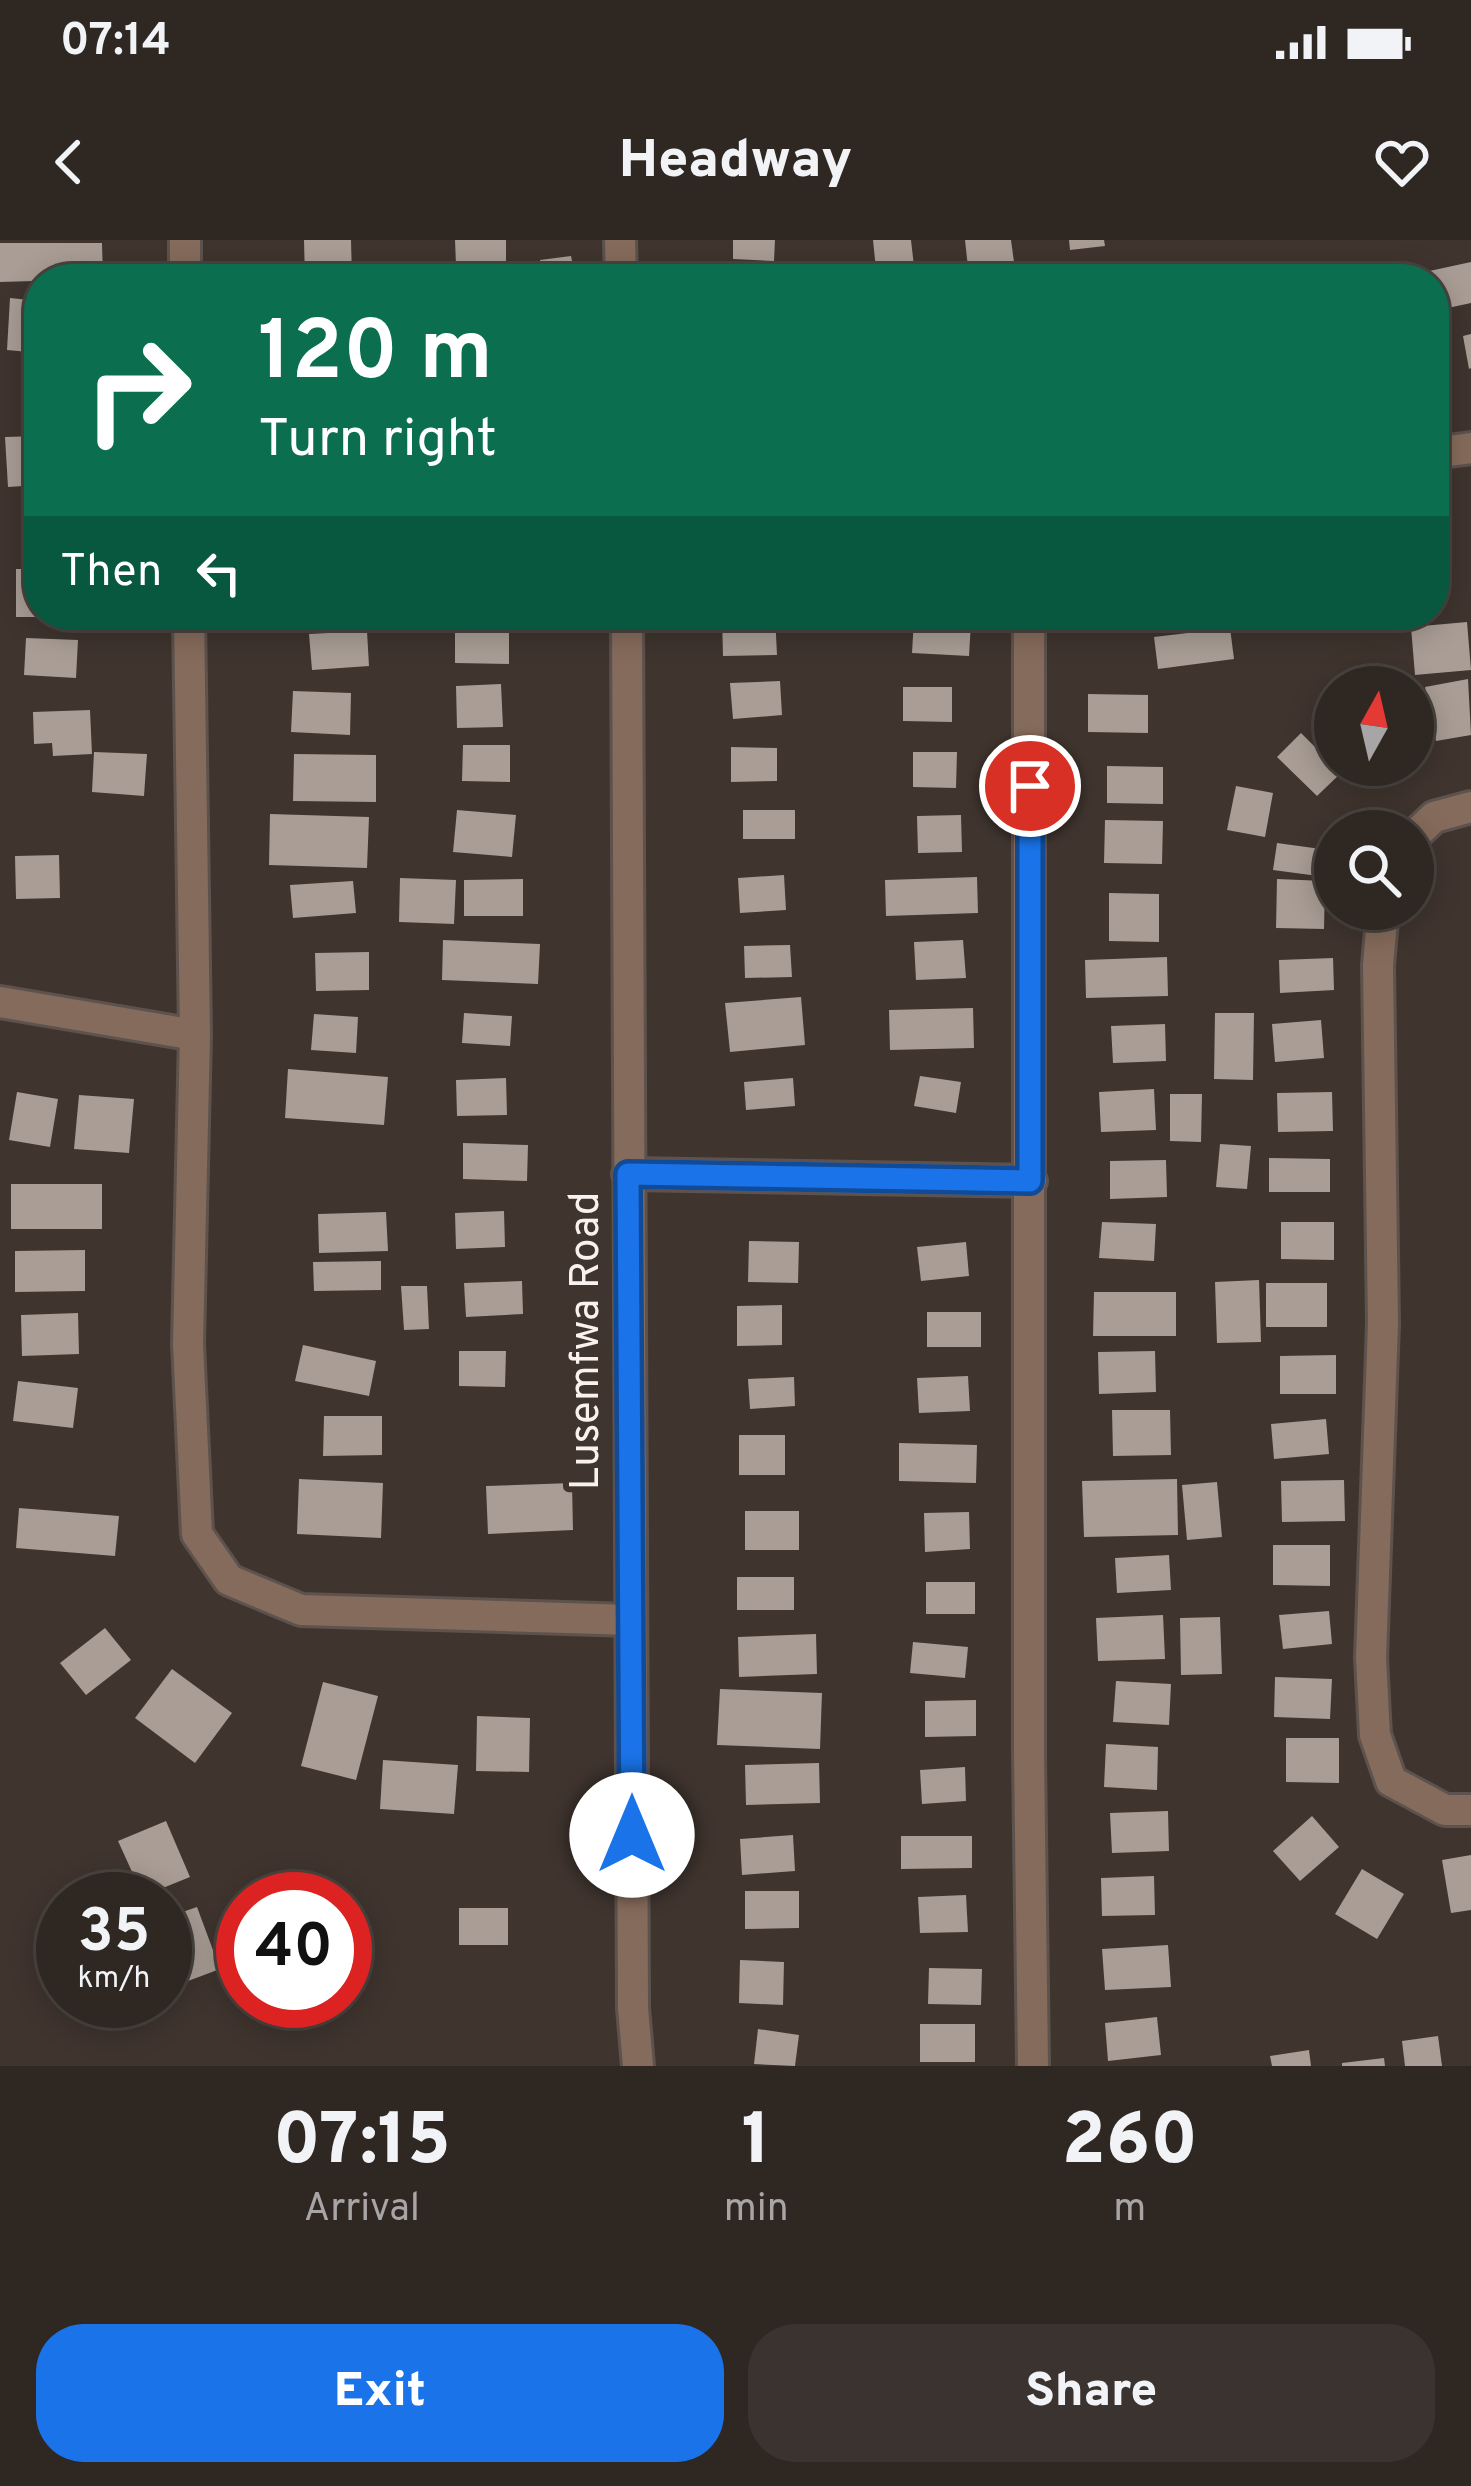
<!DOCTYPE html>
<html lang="en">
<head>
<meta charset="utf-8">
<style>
  :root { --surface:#2f2722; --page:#3b332f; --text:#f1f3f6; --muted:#a7a5a5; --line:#4a4440; --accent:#1a73e8 }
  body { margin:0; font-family:Overpass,sans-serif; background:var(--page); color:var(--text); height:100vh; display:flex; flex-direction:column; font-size:45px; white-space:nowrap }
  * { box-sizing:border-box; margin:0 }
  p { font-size:39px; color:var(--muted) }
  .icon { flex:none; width:66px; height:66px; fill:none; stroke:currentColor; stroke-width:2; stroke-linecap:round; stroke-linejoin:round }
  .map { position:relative; height:1826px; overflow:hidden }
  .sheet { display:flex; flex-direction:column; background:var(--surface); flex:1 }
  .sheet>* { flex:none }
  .banner { position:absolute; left:24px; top:24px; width:1425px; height:366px; border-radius:48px; box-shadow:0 6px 30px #0003,0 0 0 3px var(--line); background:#0b6e4f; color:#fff; overflow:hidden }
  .needle { width:78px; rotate:8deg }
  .controls { position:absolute; left:1314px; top:426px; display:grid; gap:24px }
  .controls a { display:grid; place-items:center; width:120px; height:120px; border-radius:50%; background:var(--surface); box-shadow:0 6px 30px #0003,0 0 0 3px var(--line); font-size:60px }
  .speed { position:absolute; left:36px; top:1632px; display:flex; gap:24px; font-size:60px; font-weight:700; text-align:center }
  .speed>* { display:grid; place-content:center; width:156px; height:156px; border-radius:50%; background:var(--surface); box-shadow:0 6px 30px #0003,0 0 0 3px var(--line); line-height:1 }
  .speed small { font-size:30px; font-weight:400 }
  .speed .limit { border:18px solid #d22; background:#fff; color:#111 }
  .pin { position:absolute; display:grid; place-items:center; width:102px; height:102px; color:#fff; margin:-51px; border:6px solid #fff; border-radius:50%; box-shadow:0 3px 12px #0007 }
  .me { position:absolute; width:132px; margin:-66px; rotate:0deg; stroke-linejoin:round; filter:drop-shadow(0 0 9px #0008) }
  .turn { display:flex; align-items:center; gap:42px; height:252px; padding:0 36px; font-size:54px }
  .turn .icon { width:156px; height:156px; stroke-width:2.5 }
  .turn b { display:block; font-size:84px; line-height:102px }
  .then { display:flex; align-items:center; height:114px; padding:0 36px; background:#0003; gap:24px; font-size:45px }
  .eta { display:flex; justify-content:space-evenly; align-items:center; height:204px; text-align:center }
  .eta b { font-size:72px; font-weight:800; line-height:84px }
  .primary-button { display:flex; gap:24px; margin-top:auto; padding:24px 36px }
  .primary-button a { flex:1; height:138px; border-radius:48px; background:var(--accent); color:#fff; font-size:48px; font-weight:800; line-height:138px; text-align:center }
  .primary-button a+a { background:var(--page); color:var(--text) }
  .status { display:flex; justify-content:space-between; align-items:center; height:84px; padding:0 60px; background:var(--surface); direction:ltr }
  .status svg { height:33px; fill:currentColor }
  header { display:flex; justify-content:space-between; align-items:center; height:156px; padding:0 36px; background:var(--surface); font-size:54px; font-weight:800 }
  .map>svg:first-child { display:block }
  .building { fill:#a99d95 }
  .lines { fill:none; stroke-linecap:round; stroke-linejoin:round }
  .minor-casing { stroke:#5d524d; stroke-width:36 }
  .minor { stroke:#856b5b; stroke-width:30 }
  .route-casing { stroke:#114b97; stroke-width:30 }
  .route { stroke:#1a73e8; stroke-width:21 }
  .labels { text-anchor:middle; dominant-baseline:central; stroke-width:12; stroke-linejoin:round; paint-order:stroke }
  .street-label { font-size:42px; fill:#f8f1ed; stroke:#3f342e }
</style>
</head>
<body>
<div class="status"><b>07:14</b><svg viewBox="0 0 49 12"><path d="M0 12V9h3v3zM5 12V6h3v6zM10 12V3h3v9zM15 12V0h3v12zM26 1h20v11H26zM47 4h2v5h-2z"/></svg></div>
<header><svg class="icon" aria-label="back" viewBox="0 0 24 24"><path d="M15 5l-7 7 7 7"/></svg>Headway<svg class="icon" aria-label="heart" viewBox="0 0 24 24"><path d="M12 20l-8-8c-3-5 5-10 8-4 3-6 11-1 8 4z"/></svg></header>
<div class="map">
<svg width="1471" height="1826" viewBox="0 0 1471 1826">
  <rect width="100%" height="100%" fill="#3f342e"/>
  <!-- building -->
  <g class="building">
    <path d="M304,0H351L352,38L305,39Z"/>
    <path d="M455,0H506V24L456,25Z"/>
    <path d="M733,0H775L774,21L733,19Z"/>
    <path d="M873,0H911L915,35L877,39Z"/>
    <path d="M965,0H1011L1014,22L968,27Z"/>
    <path d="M1069,0H1104L1105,6L1070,10Z"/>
    <path d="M0,3H102L103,39L0,42Z"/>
    <path d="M571,16L575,35L543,39L540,20Z"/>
    <path d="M1471,22V63L1434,71V39H1421L1420,33Z"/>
    <path d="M10,58L39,61V113L7,110Z"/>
    <path d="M1471,94V128L1469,129L1463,96Z"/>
    <path d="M39,131V170L25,171L22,132Z"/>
    <path d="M39,196V245L8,247L5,197Z"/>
    <rect x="23" y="266" width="16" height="49"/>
    <rect x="16" y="329" width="23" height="48"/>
    <path d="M775,375L777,415L723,416L722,376Z"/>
    <path d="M914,379L971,382L969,416L912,413Z"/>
    <path d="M1467,382L1471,430L1415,435L1411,387Z"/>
    <path d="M455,383H509V424L455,423Z"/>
    <path d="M1230,388L1234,419L1158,429L1154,397Z"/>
    <path d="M367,391L369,426L312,430L309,394Z"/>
    <path d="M26,398L78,400L76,438L24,435Z"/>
    <path d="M1468,439L1471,495L1436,501L1425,447Z"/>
    <path d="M780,441L782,475L733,479L730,443Z"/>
    <path d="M501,444L503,487L457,488L456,446Z"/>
    <path d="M903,447H952V482L903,481Z"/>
    <path d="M293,451L351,453L350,495L291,492Z"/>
    <path d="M1088,454L1148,455V493L1088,492Z"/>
    <path d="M90,470L92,514L53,516L52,503L34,504L33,472Z"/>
    <path d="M1301,493L1341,533L1317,556L1277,517Z"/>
    <path d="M463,505H510V542L462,541Z"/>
    <path d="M731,507L777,508V541L731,542Z"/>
    <path d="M94,512L147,514L144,556L92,552Z"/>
    <path d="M913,512H957L956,548L913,547Z"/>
    <path d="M294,514L376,515V562L293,561Z"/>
    <path d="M1107,526L1163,527V564L1107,563Z"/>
    <path d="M1236,546L1273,553L1265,597L1227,590Z"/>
    <path d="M457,570L516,575L512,617L453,612Z"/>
    <rect x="743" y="570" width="52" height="29"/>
    <path d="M270,574L369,577L367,628L269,625Z"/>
    <path d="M961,575L962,612L918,613L917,576Z"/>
    <path d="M1105,580L1163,581L1162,624L1104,623Z"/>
    <path d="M1277,603L1321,609L1318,636L1273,630Z"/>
    <path d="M59,615L60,658L16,659L15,616Z"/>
    <path d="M784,635L786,670L740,673L738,638Z"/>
    <path d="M977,637L978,673L886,676L885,640Z"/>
    <path d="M400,638L456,640L454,684L399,682Z"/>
    <path d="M523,639V676H464V640Z"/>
    <path d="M1277,639L1325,641L1324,689L1276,688Z"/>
    <path d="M353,641L356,673L293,678L290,645Z"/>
    <path d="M1109,653L1159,654V702L1109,701Z"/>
    <path d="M443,700L540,704L538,744L442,740Z"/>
    <path d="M963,700L966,738L916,740L914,702Z"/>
    <path d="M790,705L792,737L745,738L744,706Z"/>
    <path d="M369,712V750L316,751L315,713Z"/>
    <path d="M1167,717L1168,756L1086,758L1085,720Z"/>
    <path d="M1333,718L1334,750L1280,753L1279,720Z"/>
    <path d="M801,757L805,805L730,812L725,763Z"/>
    <path d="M973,768L974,808L890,810L889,770Z"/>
    <path d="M464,773L512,776L510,806L462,803Z"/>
    <path d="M1215,773H1254L1253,840L1214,839Z"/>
    <path d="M314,774L358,777L356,813L311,810Z"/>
    <path d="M1321,780L1324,818L1275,822L1272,784Z"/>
    <path d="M1165,784L1166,821L1113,823L1111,786Z"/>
    <path d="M288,829L388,837L384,885L285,878Z"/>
    <path d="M920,836L961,842L956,873L914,866Z"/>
    <path d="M506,838L507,875L457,876L456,840Z"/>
    <path d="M793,838L795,866L746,870L744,842Z"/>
    <path d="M1154,849L1156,890L1101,892L1099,852Z"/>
    <path d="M17,852L58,859L50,907L9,900Z"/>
    <path d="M1332,852L1333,891L1278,892L1277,853Z"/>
    <path d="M1170,854H1202L1201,902L1170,901Z"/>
    <path d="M79,855L134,859L129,913L74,909Z"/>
    <path d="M463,903L528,905L527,941L463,939Z"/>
    <path d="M1220,904L1251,906L1247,949L1216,947Z"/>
    <path d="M1269,918L1330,919V952H1269Z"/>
    <path d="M1166,920L1167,957L1110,959V921Z"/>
    <rect x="11" y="944" width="91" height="45"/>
    <path d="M504,971L505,1007L456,1009L455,973Z"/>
    <path d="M386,972L388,1011L319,1013L318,974Z"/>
    <path d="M1102,982L1156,984L1154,1021L1099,1018Z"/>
    <path d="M1281,982H1334V1020L1281,1019Z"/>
    <path d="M749,1001L799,1002L798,1043L748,1042Z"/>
    <path d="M966,1002L969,1036L921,1041L917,1007Z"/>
    <path d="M85,1010V1051L15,1052V1011Z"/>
    <path d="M381,1021V1050L314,1051L313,1022Z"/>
    <path d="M1259,1040L1261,1102L1217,1103L1215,1042Z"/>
    <path d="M522,1041L523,1074L466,1077L464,1043Z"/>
    <rect x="1266" y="1043" width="61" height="44"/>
    <path d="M401,1046H427L429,1089L404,1090Z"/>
    <path d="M1094,1052H1176V1096H1093Z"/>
    <path d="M782,1065V1105L737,1106V1066Z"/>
    <rect x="927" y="1072" width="54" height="35"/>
    <path d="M78,1073L79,1114L22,1116L21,1075Z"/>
    <path d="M303,1105L376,1121L369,1156L295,1141Z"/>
    <path d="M459,1111H506L505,1147L459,1146Z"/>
    <path d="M1155,1111L1156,1152L1099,1154L1098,1112Z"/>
    <path d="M1336,1115V1154H1280V1116Z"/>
    <path d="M968,1136L970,1171L919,1173L917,1138Z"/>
    <path d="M794,1137L795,1166L750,1169L748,1139Z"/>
    <path d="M18,1141L78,1148L73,1188L13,1181Z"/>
    <path d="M1112,1170H1170L1171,1215L1113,1216Z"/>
    <path d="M324,1176H382V1215L323,1216Z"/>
    <path d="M1326,1179L1329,1214L1274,1219L1271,1184Z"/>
    <rect x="739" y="1195" width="46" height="40"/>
    <path d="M899,1203L977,1205L976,1243L899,1241Z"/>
    <path d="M299,1239L383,1243L381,1298L297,1294Z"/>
    <path d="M1177,1239L1178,1295L1084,1297L1082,1241Z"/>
    <path d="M1344,1240L1345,1281L1282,1282L1281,1241Z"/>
    <path d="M1217,1242L1222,1297L1187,1300L1182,1245Z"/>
    <path d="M572,1243L573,1290L488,1294L486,1246Z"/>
    <path d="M19,1268L119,1276L115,1316L16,1308Z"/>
    <rect x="745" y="1271" width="54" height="39"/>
    <path d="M969,1272L970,1309L925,1312L924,1273Z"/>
    <path d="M1273,1305H1330V1346L1273,1345Z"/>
    <path d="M1169,1315L1171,1350L1117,1353L1115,1318Z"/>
    <rect x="737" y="1337" width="57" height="33"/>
    <rect x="926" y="1342" width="49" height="32"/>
    <path d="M1329,1371L1332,1404L1283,1409L1279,1375Z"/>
    <path d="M1163,1375L1165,1419L1098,1421L1096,1378Z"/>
    <path d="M1220,1377L1222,1434L1181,1435L1180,1378Z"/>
    <path d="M105,1388L131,1420L86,1455L60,1423Z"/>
    <path d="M816,1394L817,1434L739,1437L738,1397Z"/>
    <path d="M913,1402L968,1407L965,1438L910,1433Z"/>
    <path d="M172,1429L232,1473L195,1523L135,1478Z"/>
    <path d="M1275,1437L1332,1439L1330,1479L1274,1477Z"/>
    <path d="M1116,1441L1171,1444L1169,1485L1113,1482Z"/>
    <path d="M323,1442L378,1456L356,1540L301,1526Z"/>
    <path d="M720,1449L822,1453L820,1509L717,1505Z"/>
    <path d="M976,1460V1496L925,1497V1461Z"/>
    <path d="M477,1476L530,1478L529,1532L476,1531Z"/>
    <path d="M1286,1498H1339V1543L1286,1542Z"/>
    <path d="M1106,1504L1158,1507L1157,1550L1104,1547Z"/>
    <path d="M383,1520L458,1525L454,1574L380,1569Z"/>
    <path d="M819,1523L820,1563L746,1565L745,1525Z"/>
    <path d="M965,1527L966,1561L922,1564L920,1530Z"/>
    <path d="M1168,1571L1169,1611L1112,1613L1110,1573Z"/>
    <path d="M1312,1576L1339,1607L1300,1641L1273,1611Z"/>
    <path d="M166,1581L190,1637L143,1656L118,1601Z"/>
    <path d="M793,1595L795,1631L742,1635L740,1599Z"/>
    <path d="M901,1596H972V1628L901,1629Z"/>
    <path d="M1471,1615V1670L1451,1673L1442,1620Z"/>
    <path d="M1362,1629L1404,1654L1377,1699L1335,1674Z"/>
    <path d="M1154,1636L1155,1675L1102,1676L1101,1638Z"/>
    <path d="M745,1651H799V1688L745,1689Z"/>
    <path d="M966,1655L968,1692L920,1693L918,1657Z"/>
    <path d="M197,1667L220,1729L172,1747L165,1728V1678Z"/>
    <rect x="459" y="1668" width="49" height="37"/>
    <path d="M1168,1705L1171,1747L1105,1750L1102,1709Z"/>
    <path d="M740,1720L784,1722L783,1765L739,1763Z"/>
    <path d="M929,1728L982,1729L981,1765L928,1764Z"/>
    <path d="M1157,1777L1161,1815L1108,1821L1105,1783Z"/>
    <rect x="920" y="1784" width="55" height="38"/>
    <path d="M758,1789L799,1795L795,1826L754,1824Z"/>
    <path d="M1438,1796L1442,1826H1405L1402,1801Z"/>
    <path d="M1309,1810L1311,1826H1272L1270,1816Z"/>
    <path d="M1384,1818L1385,1826H1342V1823Z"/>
  </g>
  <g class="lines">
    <!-- minor casing -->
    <g class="minor-casing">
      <g id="minor">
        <path d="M185,0V39"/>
        <path d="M620,0L621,39"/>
        <path d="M1434,213L1471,208"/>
        <path d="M189,375L195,795L188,1104L197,1294L229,1340L301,1370L631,1380"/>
        <path d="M627,375L633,1768L638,1826"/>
        <path d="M1029,375V1514L1033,1826"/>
        <path d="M1413,597L1434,577L1471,567"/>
        <path d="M1383,669L1378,725L1383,1083L1371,1418L1375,1495L1391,1541L1445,1570H1471"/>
        <path d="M0,762L195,795"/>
        <path d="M628,934L1031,941"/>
      </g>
    </g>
    <!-- minor -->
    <use href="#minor" class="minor"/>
  </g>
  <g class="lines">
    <!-- route casing -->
    <g class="route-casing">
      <path id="route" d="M632,1595L628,934L1030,941V546"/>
    </g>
    <!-- route -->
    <use href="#route" class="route"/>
  </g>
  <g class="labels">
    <!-- street labels -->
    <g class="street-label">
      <text transform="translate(587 1101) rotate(-90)">Lusemfwa Road</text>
    </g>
  </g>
</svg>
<div class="controls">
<a><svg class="needle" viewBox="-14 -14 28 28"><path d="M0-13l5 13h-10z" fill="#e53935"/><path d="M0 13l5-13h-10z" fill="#a7a5a5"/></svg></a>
<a><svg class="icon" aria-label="search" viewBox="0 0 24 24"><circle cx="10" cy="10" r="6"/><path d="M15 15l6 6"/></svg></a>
</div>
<div class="speed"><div>35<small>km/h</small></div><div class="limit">40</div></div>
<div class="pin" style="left:1030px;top:546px;background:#d93025"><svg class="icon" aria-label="arrive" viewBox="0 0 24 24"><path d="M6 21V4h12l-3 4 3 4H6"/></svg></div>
<svg class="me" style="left:632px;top:1595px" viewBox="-20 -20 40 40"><circle r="19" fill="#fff"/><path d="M0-13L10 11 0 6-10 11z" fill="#1a73e8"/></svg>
<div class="banner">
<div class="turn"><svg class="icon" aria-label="right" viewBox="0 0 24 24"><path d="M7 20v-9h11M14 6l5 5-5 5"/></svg><div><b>120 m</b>Turn right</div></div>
<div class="then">Then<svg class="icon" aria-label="left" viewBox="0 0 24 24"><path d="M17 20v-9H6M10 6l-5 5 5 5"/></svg></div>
</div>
</div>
<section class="sheet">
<div class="eta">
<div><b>07:15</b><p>Arrival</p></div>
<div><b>1</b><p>min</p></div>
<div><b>260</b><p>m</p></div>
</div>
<div class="primary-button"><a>Exit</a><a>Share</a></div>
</section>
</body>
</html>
